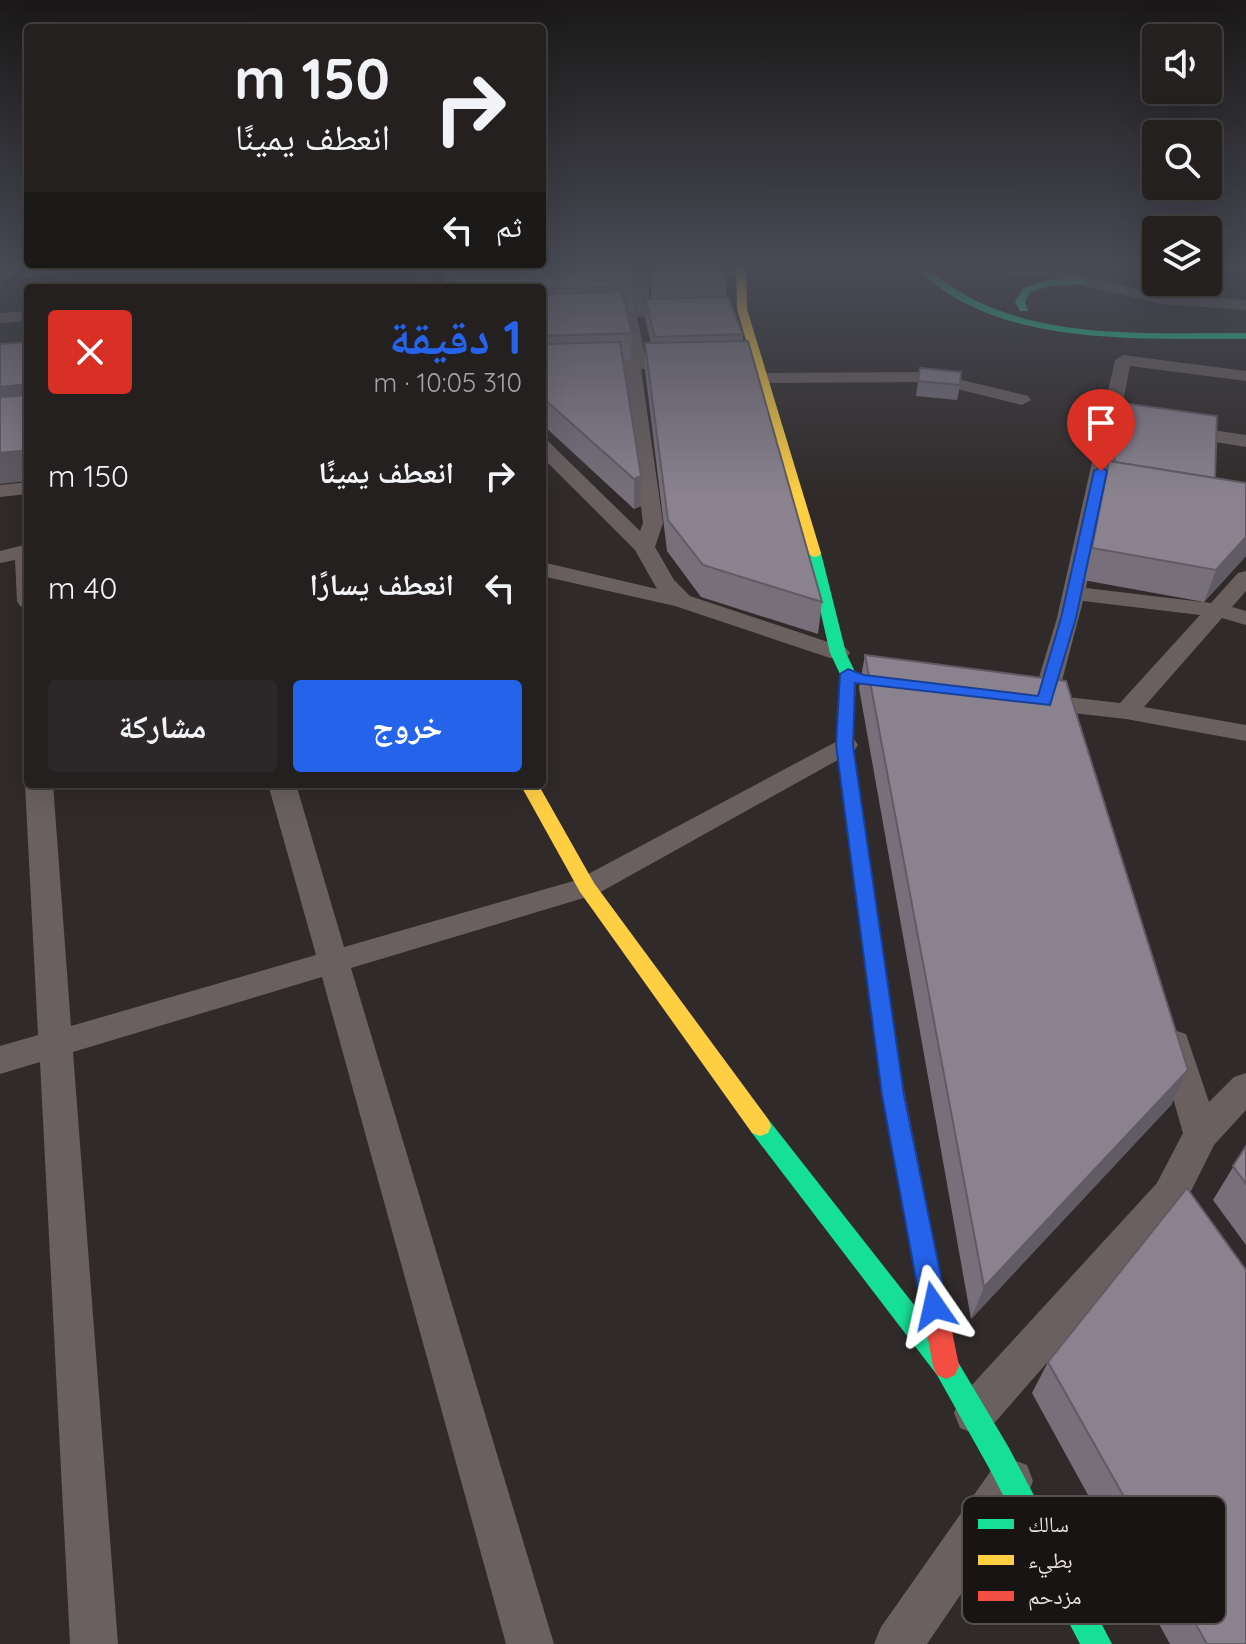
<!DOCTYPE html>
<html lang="ar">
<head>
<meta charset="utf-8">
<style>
  :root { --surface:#242020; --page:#2c2829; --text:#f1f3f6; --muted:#a3a3a5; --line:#413e3e; --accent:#2563eb }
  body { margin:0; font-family:Quicksand,"Noto Naskh Arabic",sans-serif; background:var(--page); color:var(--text); direction:rtl; height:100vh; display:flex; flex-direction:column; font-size:30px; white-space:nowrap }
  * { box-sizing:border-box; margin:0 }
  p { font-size:26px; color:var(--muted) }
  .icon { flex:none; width:44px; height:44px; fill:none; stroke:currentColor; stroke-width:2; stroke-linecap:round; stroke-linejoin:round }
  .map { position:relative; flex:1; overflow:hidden; direction:ltr }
  .details { position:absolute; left:24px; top:284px; width:522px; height:504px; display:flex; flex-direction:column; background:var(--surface); border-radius:8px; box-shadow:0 8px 32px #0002,0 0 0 2px var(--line); direction:rtl }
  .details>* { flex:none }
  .top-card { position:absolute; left:24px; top:24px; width:522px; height:244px; border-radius:8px; box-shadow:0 8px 32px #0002,0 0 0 2px var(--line); direction:rtl; background:#242020; color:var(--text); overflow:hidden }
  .buttons { position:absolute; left:1142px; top:24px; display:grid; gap:16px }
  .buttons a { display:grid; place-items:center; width:80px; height:80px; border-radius:8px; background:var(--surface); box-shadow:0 8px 32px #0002,0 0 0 2px var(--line); font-size:40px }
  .pin { position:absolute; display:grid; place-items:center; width:68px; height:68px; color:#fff; margin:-82px -34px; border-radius:50% 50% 50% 0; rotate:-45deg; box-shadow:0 0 8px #0007 }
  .pin .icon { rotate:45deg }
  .me { position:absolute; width:88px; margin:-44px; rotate:349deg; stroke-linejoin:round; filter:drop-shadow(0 0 6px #0008) }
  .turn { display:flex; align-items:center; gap:28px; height:168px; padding:0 24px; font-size:36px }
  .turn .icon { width:104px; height:104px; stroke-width:2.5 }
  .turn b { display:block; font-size:56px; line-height:68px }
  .then { display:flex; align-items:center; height:76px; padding:0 24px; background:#0003; gap:16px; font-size:30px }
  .round { display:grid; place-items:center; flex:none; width:84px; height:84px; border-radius:8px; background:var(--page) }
  .head { display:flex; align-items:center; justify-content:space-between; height:136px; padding:0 24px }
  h1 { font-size:48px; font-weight:700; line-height:60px; color:var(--accent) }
  .action { display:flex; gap:16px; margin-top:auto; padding:16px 24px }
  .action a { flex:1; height:92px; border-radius:8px; background:var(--accent); color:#fff; font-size:32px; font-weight:700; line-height:92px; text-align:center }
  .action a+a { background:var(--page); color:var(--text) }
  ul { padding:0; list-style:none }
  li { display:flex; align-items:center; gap:24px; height:112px; padding:0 24px }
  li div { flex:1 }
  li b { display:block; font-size:30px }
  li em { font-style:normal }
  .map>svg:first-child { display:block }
  .built { fill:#3c2f2a }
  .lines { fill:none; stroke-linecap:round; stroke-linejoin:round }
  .street { fill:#6a6060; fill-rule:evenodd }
  .fast { fill:#16e098; fill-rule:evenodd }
  .slow { fill:#ffcf43; fill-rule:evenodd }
  .jam { fill:#f24e42; fill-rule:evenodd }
  .wall { fill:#77707b }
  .shaded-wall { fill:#615b64 }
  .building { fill:#8a828f; stroke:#615b64; stroke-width:2 }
  .route { fill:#2563eb; stroke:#184099; stroke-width:2 }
  .key { fill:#181413; stroke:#565150; stroke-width:2 }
  .key-label { font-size:22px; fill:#e5dfdd }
</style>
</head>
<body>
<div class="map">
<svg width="1246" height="1644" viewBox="0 0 1246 1644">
  <rect width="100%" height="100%" fill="#302b2a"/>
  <!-- built -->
  <path class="built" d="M267,265H407L414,288H174L175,272Z"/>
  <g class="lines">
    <!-- street -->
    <g class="street">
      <path d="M113,265H195L188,269L0,279V271Z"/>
      <path d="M416,265H430L433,288H419Z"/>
      <path d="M637,265L741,267L748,271L741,275L650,272L648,308L682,306L690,311L682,316L637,317L646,359L682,358L690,363L682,368L641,369L663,523L655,547L674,580L690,596L846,648L850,653L846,658H830L675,606L542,576V562L657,589L635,550L542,457V440L549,442L640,531L643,523L624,370L542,372V362L630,359L621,318L542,321V311L633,308Z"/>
      <path d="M971,265H1035L1162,295L1246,300V310L1162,304L1039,275L977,271L972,270Z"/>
      <path d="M28,311V321L0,323V313Z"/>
      <path d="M1123,355L1246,371V381L1130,366L1086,588L1211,603L1238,573L1246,571V591L1232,607L1246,611V625L1222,618L1144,707L1246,725V741L1126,719L1037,709L1028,706L1024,701L1034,694L1057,618L1115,360ZM1083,601L1200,615L1120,703L1058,696Z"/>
      <path d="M929,372L1028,396L1031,400L1022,405L929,382L761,383L752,378L761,373Z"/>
      <path d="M1179,425L1246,435V447L1172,435L1170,431Z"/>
      <path d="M28,482V494L0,497V485Z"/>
      <path d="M28,544V608L20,606L17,601L15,560L0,563V551Z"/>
      <path d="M845,737L854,739L858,745L854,751L597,894L351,968L554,1644H506L322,977L73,1052L118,1644H70L40,1062L0,1074V1046L38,1035L25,784L28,780V784H53L71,1026L316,955L268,784H296L344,947L577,880Z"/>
      <path d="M1174,1030L1186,1034L1209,1102L1234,1077L1246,1073V1110L1214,1145L1183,1207L990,1428L975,1434L960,1428L954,1413L960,1398L1157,1183L1183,1133L1157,1043L1162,1034Z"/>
      <path d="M1011,1459L1027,1465L1033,1481L1027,1497L927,1644H874L881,1627L995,1465Z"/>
    </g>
    <!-- fast -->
    <g class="fast">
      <path d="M914,265H986L955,272L928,268C1011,344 1141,332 1246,333V339C1141,338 992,349 914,265Z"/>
      <path d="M1082,279L1087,282L1085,284L1050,286L1030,292L1025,302L1028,311H1020L1015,302L1023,288L1049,280Z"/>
      <path d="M814,549L821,553L846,653L856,674L853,745L903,1085L900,1091L892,1094L884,1091L881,1085L837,745L840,674L830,653L807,553Z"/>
      <path d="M760,1116L768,1119L955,1357L1009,1448L1112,1644H1080L989,1468L937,1375L752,1133L749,1126L752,1119Z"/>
    </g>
    <!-- slow -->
    <g class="slow">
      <path d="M736,265H746L747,309L821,553L819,556L814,557L807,553L737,309Z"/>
      <path d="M520,784H538L594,883L768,1119L771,1126L768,1133L760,1136L752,1133L580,892Z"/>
    </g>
    <!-- jam -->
    <path class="jam" d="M892,1076L900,1079L903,1085L959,1366L955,1375L946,1379L937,1375L933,1366L881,1085L884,1079Z"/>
  </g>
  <!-- wall -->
  <g class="wall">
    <path d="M448,265H635L633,312H627L632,333L631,360H623L641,476V506L634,509L542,424V288H445L444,274Z"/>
    <path d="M652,265L727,285L726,297L743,334V341L822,602L818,634L701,597L667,551L645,370V343H651L645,319V299H651Z"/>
    <path d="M920,368L960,385L957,400L916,396Z"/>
    <path d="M1122,403L1215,478L1246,483V556L1204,602L1083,580L1100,492L1109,461L1111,462L1116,425Z"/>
    <path d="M865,655L1188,1070L1171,1105L971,1319L859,688Z"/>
    <path d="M1246,1146V1245L1213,1200Z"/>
    <path d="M1048,1362L1246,1644H1170L1032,1393Z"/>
  </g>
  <!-- shaded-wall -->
  <g class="shaded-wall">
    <path d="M634,265H635L633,312V286Z"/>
    <path d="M28,384V414L0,416V387Z"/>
    <path d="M28,450V481L0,484V453Z"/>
    <path d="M641,476V506L634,509V479Z"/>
    <path d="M1246,537V556L1204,602L1216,570Z"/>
    <path d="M1188,1070L1171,1105L971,1319L984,1287Z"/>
  </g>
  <!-- building -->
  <g class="building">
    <path d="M448,265H634L633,286L542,289L463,288L444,274Z"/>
    <path d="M652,265H725L727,285L651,284Z"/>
    <path d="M622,291L632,333L542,336V294Z"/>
    <path d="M728,297L743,334L655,337L645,299Z"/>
    <path d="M748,341L822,602L703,565L668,520L645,343Z"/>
    <path d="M28,342V384L0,387V344Z"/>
    <path d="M620,342L641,476L634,479L542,397V344Z"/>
    <path d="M920,368L961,372L960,385L918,381Z"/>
    <path d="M28,395V450L0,453V397Z"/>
    <path d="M1122,403L1217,416L1215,478L1114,462Z"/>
    <path d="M1109,461L1246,483V537L1216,570L1092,548Z"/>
    <path d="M865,655L1066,681L1188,1070L984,1287Z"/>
    <path d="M1246,1146V1184L1233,1166Z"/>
    <path d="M1187,1188L1246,1270V1644H1207L1048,1362Z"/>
  </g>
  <!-- sky -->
  <linearGradient id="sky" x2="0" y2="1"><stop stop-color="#1a1817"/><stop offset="0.54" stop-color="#484a55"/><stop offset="1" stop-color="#484a55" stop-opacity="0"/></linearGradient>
  <rect width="1246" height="495" fill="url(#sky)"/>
  <!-- route -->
  <path class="route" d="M1101,467L1107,471L1076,618L1050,705L855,683L853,745L904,1095L947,1306L944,1315L934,1318L925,1315L921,1306L882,1095L836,745L840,674L848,669L864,675L1038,696L1061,618L1094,471Z"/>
  <!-- legend -->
  <rect x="962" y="1496" width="264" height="128" rx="12" class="key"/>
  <rect x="978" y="1519" width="36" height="10" fill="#16e098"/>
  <rect x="978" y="1555" width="36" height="10" fill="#ffcf43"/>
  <rect x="978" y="1591" width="36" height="10" fill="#f24e42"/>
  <g class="key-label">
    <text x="1028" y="1532">سالك</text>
    <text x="1028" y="1568">بطيء</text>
    <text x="1028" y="1604">مزدحم</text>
  </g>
</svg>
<div class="buttons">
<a><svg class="icon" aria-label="sound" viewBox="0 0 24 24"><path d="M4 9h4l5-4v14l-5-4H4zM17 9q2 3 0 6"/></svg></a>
<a><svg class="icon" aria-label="search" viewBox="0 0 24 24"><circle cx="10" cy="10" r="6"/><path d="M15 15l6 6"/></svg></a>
<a><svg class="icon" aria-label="layers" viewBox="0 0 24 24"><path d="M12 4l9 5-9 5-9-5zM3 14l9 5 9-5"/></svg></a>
</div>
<div class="pin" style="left:1101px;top:471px;background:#d93025"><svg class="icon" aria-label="arrive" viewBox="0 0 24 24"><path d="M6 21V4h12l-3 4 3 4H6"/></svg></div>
<svg class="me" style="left:934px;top:1306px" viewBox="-20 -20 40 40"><path d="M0-17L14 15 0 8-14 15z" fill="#2563eb" stroke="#fff" stroke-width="4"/></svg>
<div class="top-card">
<div class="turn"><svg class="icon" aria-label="right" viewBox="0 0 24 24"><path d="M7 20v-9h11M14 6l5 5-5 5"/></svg><div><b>150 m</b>انعطف يمينًا</div></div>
<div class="then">ثم<svg class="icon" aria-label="left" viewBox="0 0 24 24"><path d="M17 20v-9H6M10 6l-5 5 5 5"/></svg></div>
</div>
<section class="details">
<div class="head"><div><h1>1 دقيقة</h1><p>310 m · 10:05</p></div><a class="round" style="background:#d93025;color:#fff"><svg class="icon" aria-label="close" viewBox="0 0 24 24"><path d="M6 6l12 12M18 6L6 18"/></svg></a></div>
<ul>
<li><svg class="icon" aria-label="right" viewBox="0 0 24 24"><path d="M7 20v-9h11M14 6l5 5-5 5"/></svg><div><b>انعطف يمينًا</b></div><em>150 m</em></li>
<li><svg class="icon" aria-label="left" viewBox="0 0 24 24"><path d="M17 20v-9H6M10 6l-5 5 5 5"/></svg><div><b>انعطف يسارًا</b></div><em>40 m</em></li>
</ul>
<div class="action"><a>خروج</a><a>مشاركة</a></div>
</section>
</div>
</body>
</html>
